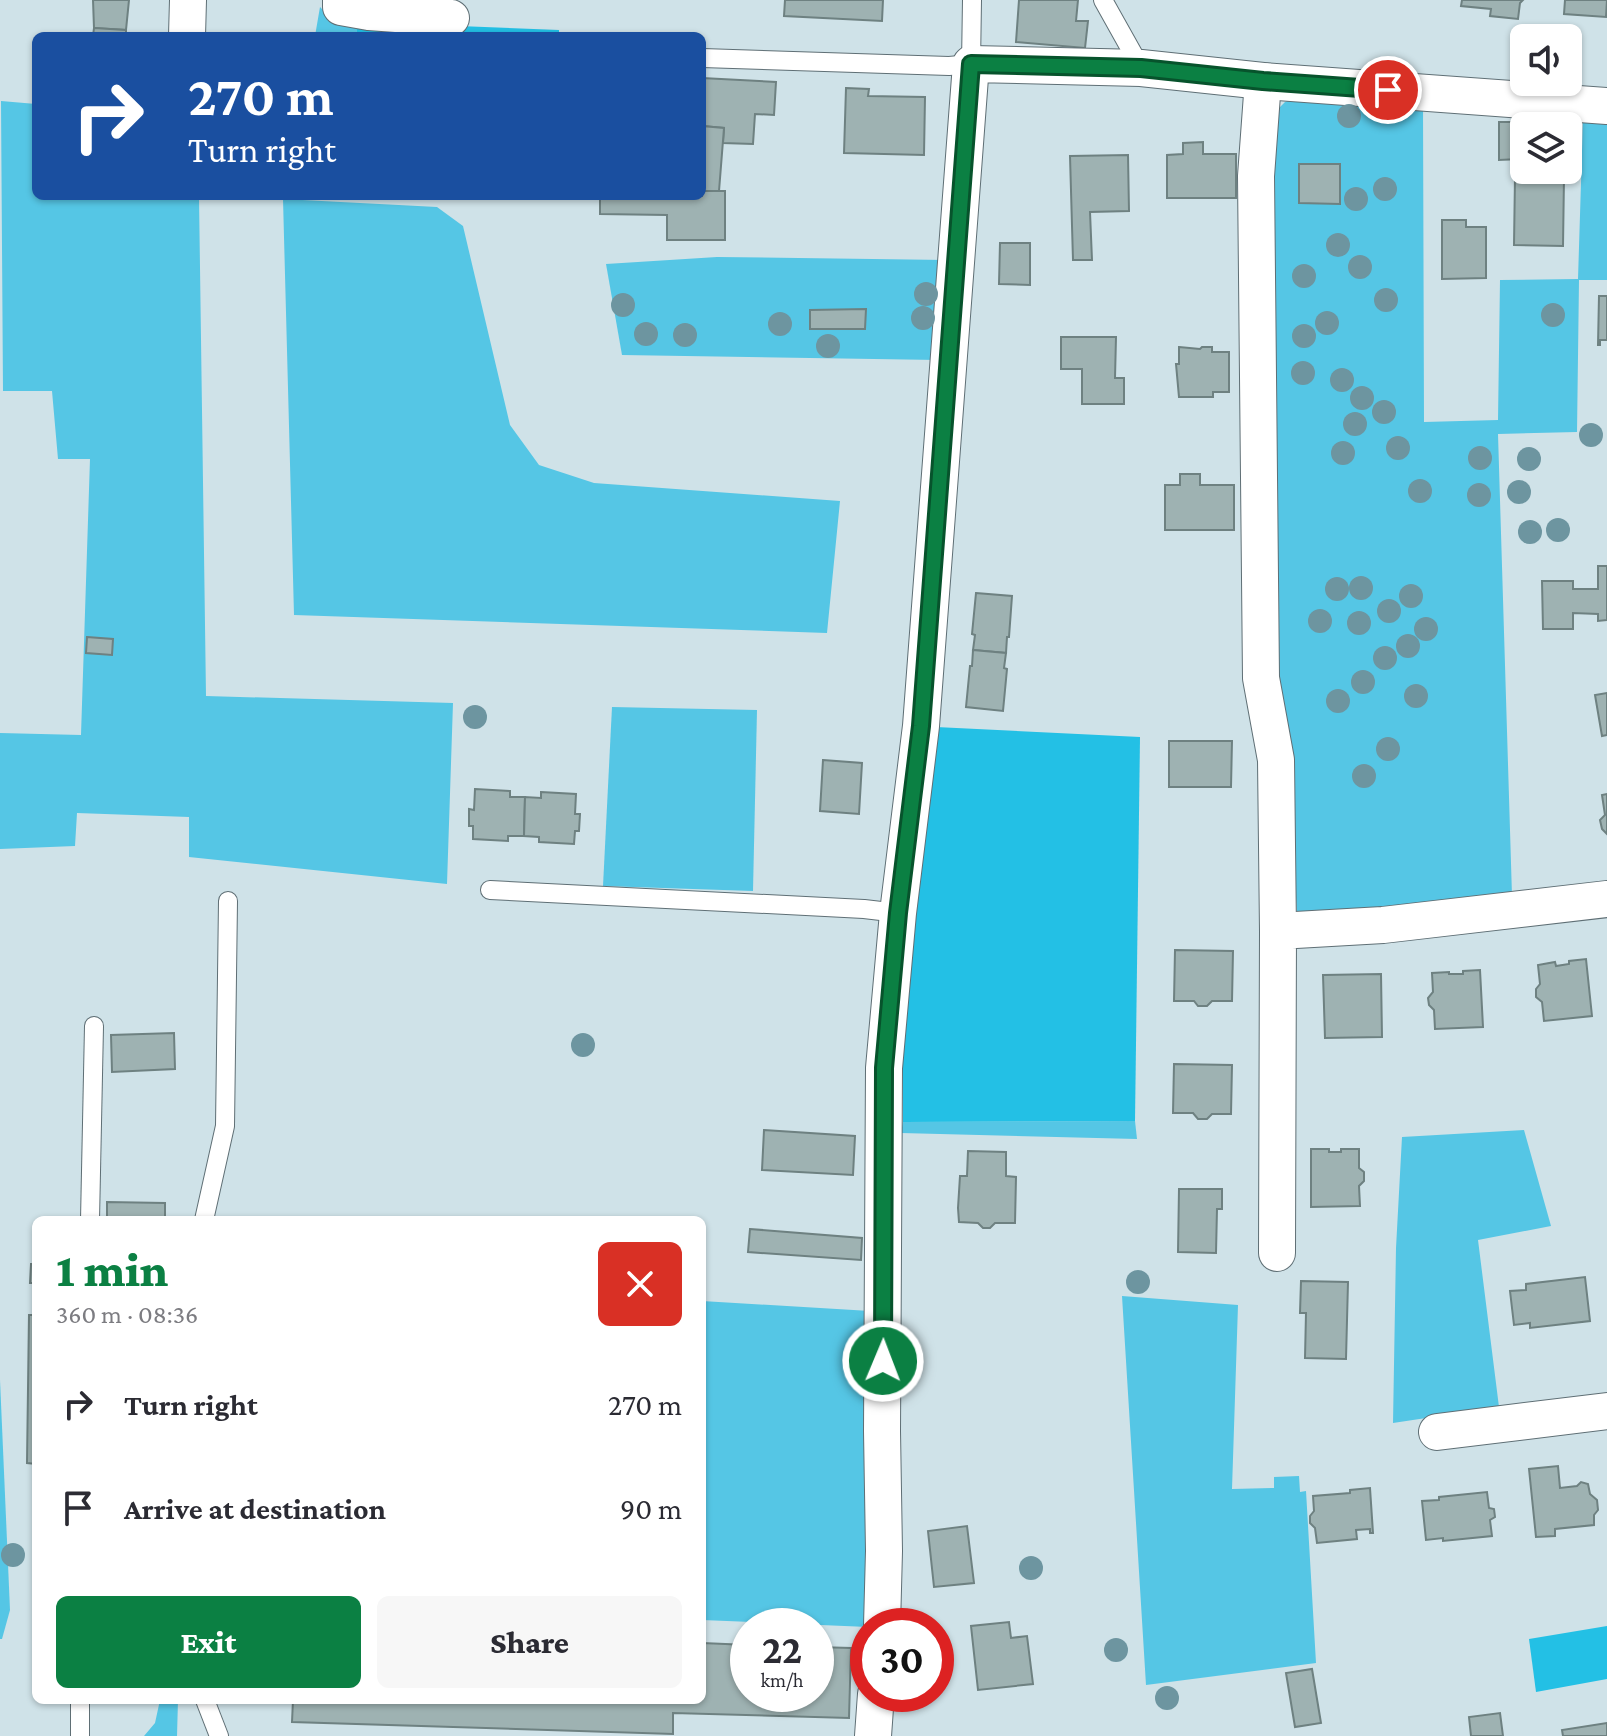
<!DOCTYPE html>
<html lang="en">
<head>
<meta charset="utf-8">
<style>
  :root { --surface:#fff; --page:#f7f7f7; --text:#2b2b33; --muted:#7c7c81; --accent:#0b8043 }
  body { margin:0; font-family:"Crimson Pro",serif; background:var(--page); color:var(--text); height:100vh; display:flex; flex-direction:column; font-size:30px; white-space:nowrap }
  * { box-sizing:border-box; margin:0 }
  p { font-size:26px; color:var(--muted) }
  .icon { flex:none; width:44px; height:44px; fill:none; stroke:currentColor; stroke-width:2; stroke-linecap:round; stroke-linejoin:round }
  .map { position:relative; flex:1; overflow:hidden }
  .sheet { position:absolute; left:32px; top:1216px; width:674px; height:488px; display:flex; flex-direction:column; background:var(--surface); border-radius:12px; box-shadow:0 2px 6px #0004 }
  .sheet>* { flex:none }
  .guide { position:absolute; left:32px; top:32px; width:674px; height:168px; border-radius:12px; box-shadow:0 2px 6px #0004; background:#1a4fa0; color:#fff; overflow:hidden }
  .tools { position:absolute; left:1510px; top:24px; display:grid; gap:16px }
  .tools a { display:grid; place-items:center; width:72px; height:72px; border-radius:12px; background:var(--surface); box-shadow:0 2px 6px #0004; font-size:40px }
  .speed { position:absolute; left:730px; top:1608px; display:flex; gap:16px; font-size:40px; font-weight:700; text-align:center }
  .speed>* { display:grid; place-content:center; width:104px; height:104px; border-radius:50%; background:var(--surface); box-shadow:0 2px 6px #0004; line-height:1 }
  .speed small { font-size:20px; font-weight:400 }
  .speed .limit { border:12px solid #d22; background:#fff; color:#111 }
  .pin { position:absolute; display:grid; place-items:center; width:68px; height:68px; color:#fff; margin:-34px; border:4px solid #fff; border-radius:50%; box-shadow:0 2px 8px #0007 }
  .me { position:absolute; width:88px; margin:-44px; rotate:1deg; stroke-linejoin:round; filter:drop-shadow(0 0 6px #0008) }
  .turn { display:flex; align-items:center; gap:28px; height:168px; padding:0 24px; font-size:36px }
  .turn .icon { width:104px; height:104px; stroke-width:2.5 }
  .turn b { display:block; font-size:56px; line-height:68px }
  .round { display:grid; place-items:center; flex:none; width:84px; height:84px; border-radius:12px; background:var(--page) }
  .head { display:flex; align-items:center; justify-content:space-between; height:136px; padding:0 24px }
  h1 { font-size:48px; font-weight:800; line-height:60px; color:var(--accent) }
  .cta { display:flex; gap:16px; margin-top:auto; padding:16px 24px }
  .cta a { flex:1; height:92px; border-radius:12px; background:var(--accent); color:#fff; font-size:32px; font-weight:800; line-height:92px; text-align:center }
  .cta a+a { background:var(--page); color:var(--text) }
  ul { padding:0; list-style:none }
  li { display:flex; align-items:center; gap:24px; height:104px; padding:0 24px }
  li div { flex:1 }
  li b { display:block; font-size:30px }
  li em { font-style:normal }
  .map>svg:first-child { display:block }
  .green { fill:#55c6e5 }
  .forest { fill:#23c0e5 }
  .building { fill:#9eb2b2; stroke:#6e8181; stroke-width:2 }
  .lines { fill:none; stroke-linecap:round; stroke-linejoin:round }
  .service-casing { stroke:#5f6f75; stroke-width:20 }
  .minor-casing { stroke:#5f6f75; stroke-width:38 }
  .service { stroke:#fff; stroke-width:18 }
  .minor { stroke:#fff; stroke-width:36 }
  .tree { fill:#6d95a0 }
  .route-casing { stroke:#07532c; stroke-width:20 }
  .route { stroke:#0b8043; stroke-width:14 }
</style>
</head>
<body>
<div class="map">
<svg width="1607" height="1736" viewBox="0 0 1607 1736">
  <rect width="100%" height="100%" fill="#cfe2e8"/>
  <!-- green -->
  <g class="green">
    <path d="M320,7L332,19L357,22V36H315Z"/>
    <path d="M1301,96L1423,106L1424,422L1498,420L1500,280L1578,279L1583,119L1607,120V280H1579L1577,432L1498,434L1512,896L1297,914L1287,749L1274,689V113L1285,102Z"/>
    <path d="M1,101L36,104V196H199L206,696L453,703L447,884L189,857V817L77,813L75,846L0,849V733L81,735L90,459H58L52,391H3Z"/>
    <path d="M283,199L437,207L463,226L510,425L539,465L594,483L840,501L827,633L294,615Z"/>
    <path d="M717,257L946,260L938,360L622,355L606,264Z"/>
    <path d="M612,707L757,710L753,891L603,886Z"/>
    <path d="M1135,1121L1137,1139L901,1133L903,1122Z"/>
    <path d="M1524,1130L1551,1226L1478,1240L1499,1407L1393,1423L1396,1248L1402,1137Z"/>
    <path d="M1122,1296L1238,1305L1232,1489L1274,1488V1477L1299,1476L1300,1492L1306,1491L1316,1663L1146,1685Z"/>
    <path d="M702,1301L870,1311L868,1627L702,1620Z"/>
    <path d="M0,1380L10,1610L2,1639H0Z"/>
    <path d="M160,1700H178L177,1736H144L155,1723Z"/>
  </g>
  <!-- forest -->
  <g class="forest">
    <path d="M357,22L559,30V36H357Z"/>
    <path d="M936,727L1140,737L1135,1121L903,1122V1041Z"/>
    <path d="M1607,1626V1679L1536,1692L1529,1639Z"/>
  </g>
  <!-- building -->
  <g class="building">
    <path d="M93,0H129L126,30L94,28Z"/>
    <path d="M785,0H883L882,21L784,16Z"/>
    <path d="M1019,0H1078L1076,21H1088L1085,48L1016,42Z"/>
    <path d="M1462,0H1523L1520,3L1518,19L1490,16L1491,9L1461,6Z"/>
    <path d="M1565,0H1607L1606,17L1564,14Z"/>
    <path d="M94,28L126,30V36H93Z"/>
    <path d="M702,78L776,82L774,115L755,114L753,144L723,143L724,128L702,126Z"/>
    <path d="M846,88L869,89L868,96L925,97L924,155L844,153Z"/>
    <path d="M1499,122H1520V159L1499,160Z"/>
    <path d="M702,126L724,128L719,191H702Z"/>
    <path d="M1203,142V154H1236V198H1167V155L1183,154V143Z"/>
    <path d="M1128,155L1129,211L1090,212L1092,260H1073L1070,156Z"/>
    <path d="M1299,164H1340V204L1299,203Z"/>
    <path d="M1515,177H1564L1563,246L1514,245Z"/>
    <path d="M702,191H725V240H667V215L600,214V196H702Z"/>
    <path d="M1442,220H1466V227H1486V278L1442,279Z"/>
    <path d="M1000,243H1030V285L999,284Z"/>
    <path d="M1599,296H1607V340H1600V345H1598Z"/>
    <path d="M866,309L865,329H810V310Z"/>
    <path d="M1061,337H1116L1115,378H1124V404H1082V369H1061Z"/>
    <path d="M1179,347L1200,349L1202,347H1212V352H1229V392H1213V397H1179L1176,364H1179Z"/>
    <path d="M1180,474H1200V485H1234V530H1165V485H1180Z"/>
    <path d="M1598,566H1607V620L1598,621V614L1573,613V629H1543L1542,581H1573V589H1598Z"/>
    <path d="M976,593L1012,596L1009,637H1007L1006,653L973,650L975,635L972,634Z"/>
    <path d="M87,637L113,639L112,655L86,653Z"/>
    <path d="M973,650L1006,653L1004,668L1007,669L1003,711L966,707L970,666H972Z"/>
    <path d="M1607,693V735L1602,736L1595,695Z"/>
    <path d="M1169,741H1232L1231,787H1169Z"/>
    <path d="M823,760L862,763L859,814L820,811Z"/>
    <path d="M475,789L510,791V797H525L524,836H508V841L473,839V826H469V809L474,810Z"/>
    <path d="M541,792L576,794L575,814H580L579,831H575L574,844L539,842V837L524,836L525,797L541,798Z"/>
    <path d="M1607,794V834L1602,829L1600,820L1605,815L1602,795Z"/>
    <path d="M1175,950L1233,951L1232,1001H1212L1207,1006H1198L1194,1001H1174Z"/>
    <path d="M1586,959L1592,1016L1544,1021L1542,1002L1536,997V989L1540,984L1538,965L1555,962L1556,966L1569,964V961Z"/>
    <path d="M1480,970L1483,1027L1435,1029L1434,1010L1429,1005L1428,998L1433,992L1432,973L1449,972V974H1463V971Z"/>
    <path d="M1381,974L1382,1037L1325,1038L1323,975Z"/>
    <path d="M174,1033L175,1069L112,1072L111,1035Z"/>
    <path d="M1174,1064L1232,1065L1231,1114H1212L1207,1119H1198L1193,1113H1173Z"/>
    <path d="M764,1130L855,1136L853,1175L762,1170Z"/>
    <path d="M1311,1149H1329V1152H1341V1149H1359V1168L1364,1172V1181L1359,1186L1360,1206L1311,1207Z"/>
    <path d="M968,1151L1006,1152V1176L1016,1177L1015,1223H995L990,1228H983L978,1223L959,1222L958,1208L960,1176H967Z"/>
    <path d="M1179,1189H1222V1209H1217L1216,1253L1178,1252Z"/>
    <path d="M107,1202L165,1203V1220H107Z"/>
    <path d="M750,1229L862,1238L861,1260L748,1252Z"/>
    <path d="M31,1264H36V1283H30Z"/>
    <path d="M1585,1277L1590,1321L1530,1328V1323L1514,1325L1510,1291L1526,1290V1284Z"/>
    <path d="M1301,1281L1348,1282L1346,1359L1305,1358L1306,1313H1300Z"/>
    <path d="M29,1315H36V1464L27,1463Z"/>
    <path d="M1558,1466L1560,1488L1577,1486L1581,1482L1588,1484L1590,1494L1597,1500L1598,1510L1594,1515V1525L1555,1529V1536L1536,1537L1529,1469Z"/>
    <path d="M1370,1488L1373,1533H1370V1529L1356,1530L1357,1539L1317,1543L1315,1528L1310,1523V1516L1314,1511L1313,1496L1350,1493V1490Z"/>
    <path d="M1487,1492L1489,1508L1494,1509L1495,1517L1490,1520L1492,1536L1443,1541V1538L1426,1540L1422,1501L1439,1500V1497Z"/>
    <path d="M967,1526L974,1583L934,1587L928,1531Z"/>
    <path d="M1009,1622L1011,1638L1027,1636L1033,1684L978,1690L971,1626Z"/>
    <path d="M702,1643L748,1645V1694H816V1647L851,1648L849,1718L673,1713V1734L292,1722L293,1700H702Z"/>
    <path d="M1312,1669L1321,1723L1295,1727L1286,1673Z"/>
    <path d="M1500,1713L1503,1736H1471L1469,1717Z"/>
    <path d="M1607,1723V1736H1563L1562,1730Z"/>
  </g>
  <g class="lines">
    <!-- service casing -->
    <g class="service-casing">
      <g id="service">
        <path d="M1103,0L1141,68"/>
        <path d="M702,58L949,66L971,64L972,0"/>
        <path d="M490,890L864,909L898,913"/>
        <path d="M90,1220L94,1026"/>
        <path d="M204,1220L225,1126L228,901"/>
        <path d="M205,1700L219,1736"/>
        <path d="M80,1736V1700"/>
      </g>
    </g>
    <!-- minor casing -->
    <g class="minor-casing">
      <g id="minor">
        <path d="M341,0V7L369,12L451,18"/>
        <path d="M187,36L188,0"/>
        <path d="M1263,81L1256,176L1261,678L1276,760L1278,931"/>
        <path d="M1277,1253L1278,931L1383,925L1607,899"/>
        <path d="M1437,1432L1607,1411"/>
        <path d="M882,1626L884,1551L882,1431L884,1068L898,913L921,726L971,64L1141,68L1263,81L1607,106"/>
        <path d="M873,1736L876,1694"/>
      </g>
    </g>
    <!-- service -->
    <use href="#service" class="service"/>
    <!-- minor -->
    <use href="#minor" class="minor"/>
  </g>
  <!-- trees -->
  <g class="tree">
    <circle cx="1349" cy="116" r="12"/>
    <circle cx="1385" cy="189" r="12"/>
    <circle cx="1356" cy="199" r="12"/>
    <circle cx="1338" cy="245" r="12"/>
    <circle cx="1360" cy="267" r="12"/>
    <circle cx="1304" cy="276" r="12"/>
    <circle cx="926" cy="294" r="12"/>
    <circle cx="1386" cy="300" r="12"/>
    <circle cx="623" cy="305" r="12"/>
    <circle cx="1553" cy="315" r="12"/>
    <circle cx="923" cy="318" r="12"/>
    <circle cx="1327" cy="323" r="12"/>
    <circle cx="780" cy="324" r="12"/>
    <circle cx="646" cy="334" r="12"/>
    <circle cx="685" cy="335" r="12"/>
    <circle cx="1304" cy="336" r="12"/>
    <circle cx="828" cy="346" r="12"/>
    <circle cx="1303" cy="373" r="12"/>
    <circle cx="1342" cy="380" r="12"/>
    <circle cx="1362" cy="398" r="12"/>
    <circle cx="1384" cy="412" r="12"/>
    <circle cx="1355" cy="424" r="12"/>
    <circle cx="1591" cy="435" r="12"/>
    <circle cx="1398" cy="448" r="12"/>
    <circle cx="1343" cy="453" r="12"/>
    <circle cx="1480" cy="458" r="12"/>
    <circle cx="1529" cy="459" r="12"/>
    <circle cx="1420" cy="491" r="12"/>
    <circle cx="1519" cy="492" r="12"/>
    <circle cx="1479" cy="495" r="12"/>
    <circle cx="1558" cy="530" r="12"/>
    <circle cx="1530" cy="532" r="12"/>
    <circle cx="1361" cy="588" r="12"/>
    <circle cx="1337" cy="589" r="12"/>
    <circle cx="1411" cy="596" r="12"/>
    <circle cx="1389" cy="611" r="12"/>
    <circle cx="1320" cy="621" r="12"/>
    <circle cx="1359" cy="623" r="12"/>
    <circle cx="1426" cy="629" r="12"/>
    <circle cx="1408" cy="646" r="12"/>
    <circle cx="1385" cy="658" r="12"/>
    <circle cx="1363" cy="682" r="12"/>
    <circle cx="1416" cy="696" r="12"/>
    <circle cx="1338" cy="701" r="12"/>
    <circle cx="475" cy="717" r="12"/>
    <circle cx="1388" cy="749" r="12"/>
    <circle cx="1364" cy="776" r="12"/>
    <circle cx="583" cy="1045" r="12"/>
    <circle cx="1138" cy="1282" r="12"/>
    <circle cx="13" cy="1555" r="12"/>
    <circle cx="1031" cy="1568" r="12"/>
    <circle cx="1116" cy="1650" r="12"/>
    <circle cx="1167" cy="1698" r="12"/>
  </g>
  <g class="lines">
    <!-- route casing -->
    <g class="route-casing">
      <path id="route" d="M883,1361L884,1068L898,913L921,726L971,64L1141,68L1263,81L1388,90"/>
    </g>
    <!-- route -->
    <use href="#route" class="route"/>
  </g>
</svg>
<div class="tools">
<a><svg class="icon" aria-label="sound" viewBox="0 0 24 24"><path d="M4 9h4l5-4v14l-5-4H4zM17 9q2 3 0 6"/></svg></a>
<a><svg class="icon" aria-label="layers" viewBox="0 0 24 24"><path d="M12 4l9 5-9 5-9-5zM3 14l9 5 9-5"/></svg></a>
</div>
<div class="speed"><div>22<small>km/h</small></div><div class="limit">30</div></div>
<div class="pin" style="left:1388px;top:90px;background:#d93025"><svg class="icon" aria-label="arrive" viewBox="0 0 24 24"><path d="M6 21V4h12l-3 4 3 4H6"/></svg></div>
<svg class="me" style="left:883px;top:1361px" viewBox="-20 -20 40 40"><circle r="17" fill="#0b8043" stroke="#fff" stroke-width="3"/><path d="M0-11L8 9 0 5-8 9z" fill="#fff"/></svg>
<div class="guide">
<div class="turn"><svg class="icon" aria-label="right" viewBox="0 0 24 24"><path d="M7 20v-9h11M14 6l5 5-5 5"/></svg><div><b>270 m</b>Turn right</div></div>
</div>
<section class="sheet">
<div class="head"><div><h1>1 min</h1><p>360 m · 08:36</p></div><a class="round" style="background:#d93025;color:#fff"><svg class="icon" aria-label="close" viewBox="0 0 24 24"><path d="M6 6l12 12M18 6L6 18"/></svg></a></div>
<ul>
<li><svg class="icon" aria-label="right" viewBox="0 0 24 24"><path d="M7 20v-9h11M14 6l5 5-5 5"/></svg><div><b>Turn right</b></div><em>270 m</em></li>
<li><svg class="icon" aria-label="arrive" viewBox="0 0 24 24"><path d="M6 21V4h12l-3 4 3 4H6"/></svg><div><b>Arrive at destination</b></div><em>90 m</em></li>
</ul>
<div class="cta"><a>Exit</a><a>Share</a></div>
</section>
</div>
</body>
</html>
